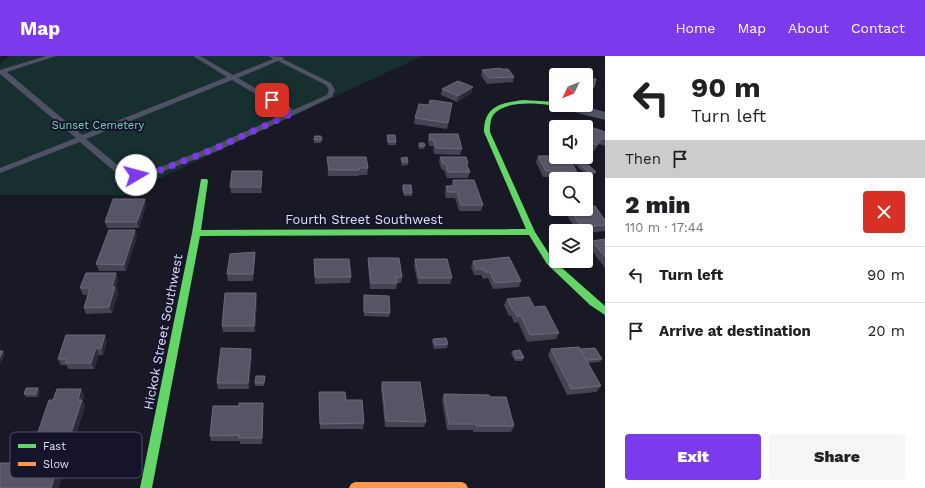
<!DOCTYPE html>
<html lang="en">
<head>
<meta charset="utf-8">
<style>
  :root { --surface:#fff; --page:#f6f6f6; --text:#202124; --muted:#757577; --line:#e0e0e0; --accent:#7c3aed }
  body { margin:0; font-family:"Work Sans",sans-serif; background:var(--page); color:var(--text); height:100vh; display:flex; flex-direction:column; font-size:15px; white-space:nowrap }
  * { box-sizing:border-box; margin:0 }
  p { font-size:13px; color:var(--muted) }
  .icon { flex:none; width:22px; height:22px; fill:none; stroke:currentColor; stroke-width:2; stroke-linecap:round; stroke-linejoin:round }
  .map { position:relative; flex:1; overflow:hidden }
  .side { display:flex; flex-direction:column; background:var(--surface); width:320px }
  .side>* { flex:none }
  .hud { background:#fff; color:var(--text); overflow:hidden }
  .needle { width:26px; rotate:227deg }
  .fabs { position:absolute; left:549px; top:12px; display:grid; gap:8px }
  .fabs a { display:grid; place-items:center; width:44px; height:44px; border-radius:4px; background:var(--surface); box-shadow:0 1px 3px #0004; font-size:20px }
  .pin { position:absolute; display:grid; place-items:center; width:34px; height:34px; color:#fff; margin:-17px; border-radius:8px; box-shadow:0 2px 6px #0006 }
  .me { position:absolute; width:44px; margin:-22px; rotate:82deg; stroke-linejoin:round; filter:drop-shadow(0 0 3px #0008) }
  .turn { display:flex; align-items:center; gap:14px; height:84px; padding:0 20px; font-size:18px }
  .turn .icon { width:52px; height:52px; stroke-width:2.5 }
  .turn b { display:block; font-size:28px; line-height:34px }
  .then { display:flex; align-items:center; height:38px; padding:0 20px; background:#0003; gap:8px; font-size:15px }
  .round { display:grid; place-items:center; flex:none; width:42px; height:42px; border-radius:4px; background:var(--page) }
  .headline { display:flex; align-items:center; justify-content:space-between; height:68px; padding:0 20px }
  h1 { font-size:24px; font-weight:800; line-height:30px }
  .cta { display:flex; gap:8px; margin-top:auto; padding:8px 20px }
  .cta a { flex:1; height:46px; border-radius:4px; background:var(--accent); color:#fff; font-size:16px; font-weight:800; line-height:46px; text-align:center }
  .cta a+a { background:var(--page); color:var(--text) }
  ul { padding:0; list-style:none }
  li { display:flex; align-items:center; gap:12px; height:56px; padding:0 20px; border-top:1px solid var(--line) }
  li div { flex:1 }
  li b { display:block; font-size:15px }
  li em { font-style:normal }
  header { display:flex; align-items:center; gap:24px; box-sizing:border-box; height:56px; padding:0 20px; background:var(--accent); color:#fff }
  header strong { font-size:19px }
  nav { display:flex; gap:22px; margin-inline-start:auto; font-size:14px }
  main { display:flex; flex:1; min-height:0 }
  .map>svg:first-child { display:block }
  .green { fill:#17302f }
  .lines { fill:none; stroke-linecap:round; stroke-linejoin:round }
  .lane { fill:#4f5165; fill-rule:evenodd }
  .street { fill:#4f5165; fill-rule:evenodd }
  .fast { fill:#63d668; fill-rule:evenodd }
  .slow { fill:#ff974d; fill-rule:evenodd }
  .wall { fill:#454453 }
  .shaded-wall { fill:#2c2c39 }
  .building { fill:#555565; stroke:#6b6a7d }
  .route { stroke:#7c3aed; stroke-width:7; stroke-dasharray:0 12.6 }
  .labels { text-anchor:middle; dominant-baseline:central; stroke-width:4; stroke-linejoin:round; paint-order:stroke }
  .far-park-label { font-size:11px; fill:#71d7b2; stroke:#15142a }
  .street-label { font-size:13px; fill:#e0e0fc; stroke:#15142a }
  .key { fill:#15142a; stroke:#525169; stroke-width:1 }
  .key-label { font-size:11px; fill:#e0e0fc }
</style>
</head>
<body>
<header>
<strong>Map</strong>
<nav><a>Home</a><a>Map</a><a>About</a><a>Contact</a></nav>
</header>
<main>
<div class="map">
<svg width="605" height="432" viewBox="0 0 605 432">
  <rect width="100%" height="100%" fill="#191925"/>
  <!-- green -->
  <path class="green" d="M10,0H422L124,139H0V8Z"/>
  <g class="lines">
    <!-- lane -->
    <path class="lane" d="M46,0H56L7,16L82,79L227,21L193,0H200L233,19L273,3L269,0L283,1V3L331,27L335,34L332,41L217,95L153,119L136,121L114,115L80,86L0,117V112L76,82L0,18V14ZM278,5L326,29L329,34L327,39L293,54L238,22ZM232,24L287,57L211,91L151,115L136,116L120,111L86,83Z"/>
    <!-- street -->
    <path class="street" d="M556,49H580L605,56V64L558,52Z"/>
    <!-- fast -->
    <path class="fast" d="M523,44L556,46V49H558L556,50C539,47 507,44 494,58C490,63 490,70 490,76L535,176L553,204L605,250V259L590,249L547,208L529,179L200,180L152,432H140L192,177L201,123H207L208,125L201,174L526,173L484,76C484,50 501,47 523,44Z"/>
    <!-- slow -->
    <path class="slow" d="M355,426H462L466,428L468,432H349L351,428Z"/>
  </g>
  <!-- wall -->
  <g class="wall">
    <path d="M501,13L514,21L513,26L487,28L481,20L482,14Z"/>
    <path d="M556,19V31L552,30Z"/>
    <path d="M586,20L591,22L594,31L592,36H586Z"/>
    <path d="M473,31L471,37L457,46L441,39L442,33Z"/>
    <path d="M452,47L447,73L414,68L415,62L429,49Z"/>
    <path d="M586,71L605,76V90L599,88L594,95L586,92Z"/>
    <path d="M429,78L462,93L460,99L434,98L433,90H429L428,84Z"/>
    <path d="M387,79L396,86V89H388L387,82Z"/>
    <path d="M315,80H321V87H314Z"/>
    <path d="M419,87L425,90L424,93H419L418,90Z"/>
    <path d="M538,100L562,106H568L562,102V101H576V102L583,105L582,107L594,119L589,120L577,111L578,110H576L573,108L577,116L574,122L543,121L536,106Z"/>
    <path d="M327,101L368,112L367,119H359V120H328Z"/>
    <path d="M440,101L468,107L467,110L470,116L468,122H447L444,114H442L439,107Z"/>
    <path d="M401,102L408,106V109L402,110L401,105Z"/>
    <path d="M262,121V137H231L230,131Z"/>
    <path d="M453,124L483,149L481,155H459L455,142H446L445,136L446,130H451Z"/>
    <path d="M552,125H556V144L549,131Z"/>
    <path d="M403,129L412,137V140H404L402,132Z"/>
    <path d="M146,149L139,172H107L105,166Z"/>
    <path d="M568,153H586L605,164V175L586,177V175H577L566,158Z"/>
    <path d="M137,180L126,215H99L96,208Z"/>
    <path d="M605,183V212L589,191L592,185Z"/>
    <path d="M255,196V202L253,225H228L227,218Z"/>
    <path d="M368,202L402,221L401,227H397L396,233H370L368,208Z"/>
    <path d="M314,203L351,221L350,227L315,228Z"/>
    <path d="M415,203L452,222L450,228H418L414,210Z"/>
    <path d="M473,205L521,225L519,231L493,233L488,222L483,223L481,219H474L471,211Z"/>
    <path d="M116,217L118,223L116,231L118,237L112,257L86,258L84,252L88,239H83L80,232Z"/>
    <path d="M256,237L257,243L255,276H223L222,270Z"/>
    <path d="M364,239L390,257L389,261L364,260Z"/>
    <path d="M507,243L534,251L559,277L556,283L527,286L518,266L514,267L511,259L509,260L504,249Z"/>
    <path d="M433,283L448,288L447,292L434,293L432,286Z"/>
    <path d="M107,285L103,299H99L94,313H69L66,309H61L58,303Z"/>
    <path d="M551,293H580L602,303L600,306L588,307L601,330L596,336L567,339L548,299Z"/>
    <path d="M513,295L524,302L522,305H515L511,298Z"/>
    <path d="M252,299L249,333H218L217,327Z"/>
    <path d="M265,323L264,330H255V327Z"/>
    <path d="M382,326L426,366L424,371H385L381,332Z"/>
    <path d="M40,335L38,341H26L24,338Z"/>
    <path d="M319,336L346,344L364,367L363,373H320Z"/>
    <path d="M444,338L490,341L514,370L511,376H473V374H447L442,344Z"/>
    <path d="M84,339L83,345L85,350L72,391H39L35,385L53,344Z"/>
    <path d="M263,347V352L262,388H240V385H211L210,380L239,350Z"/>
  </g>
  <!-- shaded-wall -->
  <g class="shaded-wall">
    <path d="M473,31L471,37L457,46L458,40Z"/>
    <path d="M602,82L599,88L594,95L597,89Z"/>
    <path d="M262,115V137L261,131Z"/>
    <path d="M596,116L594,119L589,120L590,117Z"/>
    <path d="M145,143L146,149L139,172L137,166Z"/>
    <path d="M135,174L137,180L126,215L124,209Z"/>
    <path d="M255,196V202L253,225V218Z"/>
    <path d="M116,217L118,223L116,231L118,237L112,257L109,251L112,231Z"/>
    <path d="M256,237L257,243L255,276L254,270Z"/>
    <path d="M105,279L107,285L103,299L101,293Z"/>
    <path d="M96,292L99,299L94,313L91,307Z"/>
    <path d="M251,293L252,299L249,333L248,327Z"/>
    <path d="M3,295L5,298L0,309V301Z"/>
    <path d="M38,332L40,335L38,341L36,338Z"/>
    <path d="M81,333L84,339L83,345L85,350L72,391L68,386L78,344Z"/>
    <path d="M59,407L64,414L59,432H51Z"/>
  </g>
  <!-- building -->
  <g class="building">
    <path d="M500,12L501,13H508L514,21L489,22L482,14Z"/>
    <path d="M567,16L583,19H566Z"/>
    <path d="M556,19V25L554,24Z"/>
    <path d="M586,20L591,21V22L596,23L594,31L586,29Z"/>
    <path d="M458,25L473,31L458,40L442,33Z"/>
    <path d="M430,44L452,47L448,67L415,62L419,48L429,49Z"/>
    <path d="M582,68L605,76V83L602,82L597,89L586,85V71H580Z"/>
    <path d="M429,78H458L462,93L436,92L434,84H430Z"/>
    <path d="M387,79H395L396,86H388Z"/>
    <path d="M315,80H321L322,84H314Z"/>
    <path d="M419,87H424L425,90H420Z"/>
    <path d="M538,100H556V101H559L562,106H571L577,116L546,115Z"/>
    <path d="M327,101H366L368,112H359V114H329Z"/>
    <path d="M407,101L408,106H402L401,102Z"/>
    <path d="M440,101H466L468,107H466L470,116H448L446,108H443Z"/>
    <path d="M567,101H576L574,103L577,101L583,105L578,107Z"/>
    <path d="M585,106L596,116L590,117L579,108Z"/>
    <path d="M232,115H262L261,131H230Z"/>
    <path d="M453,124H474L483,149H461L457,136H448L446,130H455Z"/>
    <path d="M552,125H556V133Z"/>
    <path d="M403,129H411L412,137H404Z"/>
    <path d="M113,143H145L137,166H105Z"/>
    <path d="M595,150L605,164V169L582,171L569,153H586V151Z"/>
    <path d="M109,174H135L124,209L96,208Z"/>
    <path d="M605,183V201L592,185Z"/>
    <path d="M255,196L253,218H227L230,198Z"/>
    <path d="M509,201L521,225L495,227L490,216H485L483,213H476L473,205Z"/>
    <path d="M368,202H399L402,221H396L397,227H371Z"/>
    <path d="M314,203H349L351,221H315Z"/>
    <path d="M415,203H447L452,222H419Z"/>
    <path d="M86,217H116L112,231H115L109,251L84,252L90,232H80Z"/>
    <path d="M225,237H256L254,270H222Z"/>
    <path d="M364,239L389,240L390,257L364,256Z"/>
    <path d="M529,241L534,251L545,250L559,277L530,279L521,260H517L513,253H512L507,243Z"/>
    <path d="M66,279H105L101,293L96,292L91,307H65L67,303H58Z"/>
    <path d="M446,282L448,288L435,289L433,283Z"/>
    <path d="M579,291L601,330L571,333L551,293Z"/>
    <path d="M221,292L251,293L248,327H217Z"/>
    <path d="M595,292L602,303L586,304L580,293Z"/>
    <path d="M520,294L524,302H516L513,295Z"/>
    <path d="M0,295H3L0,301Z"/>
    <path d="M256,320H265L264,327H255Z"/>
    <path d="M382,326H420L426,366L386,365Z"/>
    <path d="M26,332H38L36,338H24Z"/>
    <path d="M57,333H81L78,344H82L68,386L35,385L49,344H53Z"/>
    <path d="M319,336H345L346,344H362L364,367L320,368Z"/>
    <path d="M444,338L489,339L490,341H506L514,370H476L475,368H449Z"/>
    <path d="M239,347H263L262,382H239V379L210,380L213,350H239Z"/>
    <path d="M0,407H59L51,432H0Z"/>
  </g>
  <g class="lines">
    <!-- route -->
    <path class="route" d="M136,119L153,117L214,93L293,57L272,44"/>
  </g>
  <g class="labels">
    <!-- far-park labels -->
    <g class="far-park-label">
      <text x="98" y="69">Sunset Cemetery</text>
    </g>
    <!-- street labels -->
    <g class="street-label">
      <text x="364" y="163">Fourth Street Southwest</text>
      <text transform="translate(163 276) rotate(-79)">Hickok Street Southwest</text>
    </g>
  </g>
  <!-- legend -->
  <rect x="10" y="376" width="132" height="46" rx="6" class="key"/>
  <rect x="18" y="388" width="18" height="4" fill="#63d668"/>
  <rect x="18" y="406" width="18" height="4" fill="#ff974d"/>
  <g class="key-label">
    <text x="43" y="394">Fast</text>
    <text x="43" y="412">Slow</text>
  </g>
</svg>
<div class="fabs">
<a><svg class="needle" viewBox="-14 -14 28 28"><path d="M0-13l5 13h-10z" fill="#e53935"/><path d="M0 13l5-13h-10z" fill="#757577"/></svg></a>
<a><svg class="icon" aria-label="sound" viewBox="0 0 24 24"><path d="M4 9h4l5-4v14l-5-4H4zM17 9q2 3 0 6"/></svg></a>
<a><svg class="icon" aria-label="search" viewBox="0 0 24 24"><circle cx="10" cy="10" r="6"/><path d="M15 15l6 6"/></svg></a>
<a><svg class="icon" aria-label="layers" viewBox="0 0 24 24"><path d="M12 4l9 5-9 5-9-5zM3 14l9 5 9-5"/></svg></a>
</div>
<div class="pin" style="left:272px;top:44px;background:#d93025"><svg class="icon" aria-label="arrive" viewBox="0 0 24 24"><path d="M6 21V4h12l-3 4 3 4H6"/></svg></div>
<svg class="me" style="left:136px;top:119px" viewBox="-20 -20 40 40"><circle r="19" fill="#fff"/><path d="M0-13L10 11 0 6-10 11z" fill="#7c3aed"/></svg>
</div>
<section class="side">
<div class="hud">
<div class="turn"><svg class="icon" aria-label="left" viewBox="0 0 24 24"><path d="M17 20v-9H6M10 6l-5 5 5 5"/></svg><div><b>90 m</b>Turn left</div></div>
<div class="then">Then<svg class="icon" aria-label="arrive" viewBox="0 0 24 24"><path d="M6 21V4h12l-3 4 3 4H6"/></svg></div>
</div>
<div class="headline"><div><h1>2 min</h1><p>110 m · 17:44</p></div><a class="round" style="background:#d93025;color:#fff"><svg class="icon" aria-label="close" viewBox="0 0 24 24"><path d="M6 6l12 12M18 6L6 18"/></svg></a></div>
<ul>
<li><svg class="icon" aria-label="left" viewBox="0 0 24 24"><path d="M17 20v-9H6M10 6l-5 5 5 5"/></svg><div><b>Turn left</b></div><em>90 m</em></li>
<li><svg class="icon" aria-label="arrive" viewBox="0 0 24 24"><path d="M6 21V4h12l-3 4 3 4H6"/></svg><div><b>Arrive at destination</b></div><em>20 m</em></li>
</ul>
<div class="cta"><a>Exit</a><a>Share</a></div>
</section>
</main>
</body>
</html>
